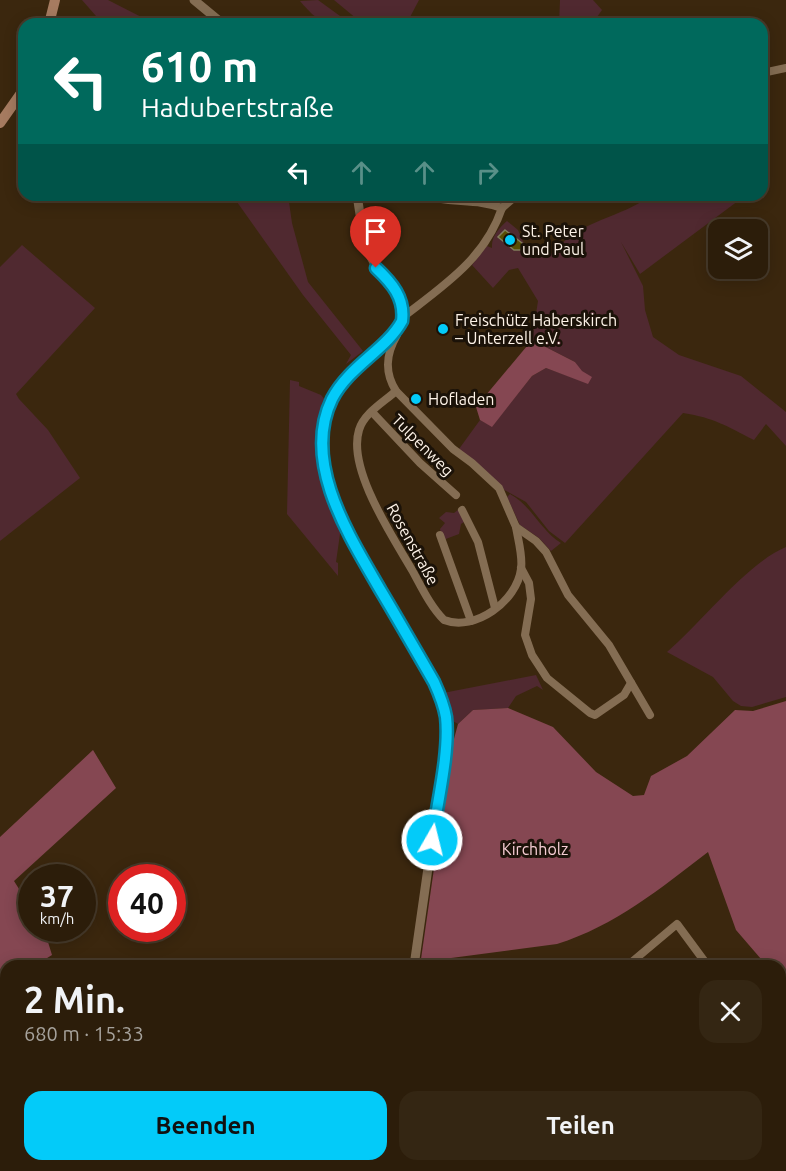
<!DOCTYPE html>
<html lang="de">
<head>
<meta charset="utf-8">
<style>
  :root { --surface:#2c1d0a; --page:#342613; --text:#f1f3f6; --muted:#a6a29c; --line:#483b2b; --accent:#03cbf9 }
  body { margin:0; font-family:Ubuntu,sans-serif; background:var(--page); color:var(--text); height:100vh; display:flex; flex-direction:column; font-size:22px; white-space:nowrap }
  * { box-sizing:border-box; margin:0 }
  p { font-size:20px; color:var(--muted) }
  .icon { flex:none; width:33px; height:33px; fill:none; stroke:currentColor; stroke-width:2; stroke-linecap:round; stroke-linejoin:round }
  .map { position:relative; flex:1; overflow:hidden }
  .drawer { position:absolute; left:0px; top:960px; width:786px; height:212px; display:flex; flex-direction:column; background:var(--surface); border-radius:18px 18px 0 0; box-shadow:0 3px 15px #0003,0 0 0 2px var(--line) }
  .drawer>* { flex:none }
  .top-card { position:absolute; left:18px; top:18px; width:750px; height:183px; border-radius:18px; box-shadow:0 3px 15px #0003,0 0 0 2px var(--line); background:#00695c; color:#fff; overflow:hidden }
  .tools { position:absolute; left:708px; top:219px; display:grid; gap:12px }
  .tools a { display:grid; place-items:center; width:60px; height:60px; border-radius:12px; background:var(--surface); box-shadow:0 3px 15px #0003,0 0 0 2px var(--line); font-size:30px }
  .speed { position:absolute; left:18px; top:864px; display:flex; gap:12px; font-size:30px; font-weight:700; text-align:center }
  .speed>* { display:grid; place-content:center; width:78px; height:78px; border-radius:50%; background:var(--surface); box-shadow:0 3px 15px #0003,0 0 0 2px var(--line); line-height:1 }
  .speed small { font-size:15px; font-weight:400 }
  .speed .limit { border:9px solid #d22; background:#fff; color:#111 }
  .pin { position:absolute; display:grid; place-items:center; width:51px; height:51px; color:#fff; margin:-62px -26px; border-radius:50% 50% 50% 0; rotate:-45deg; box-shadow:0 0 6px #0007 }
  .pin .icon { rotate:45deg }
  .me { position:absolute; width:66px; margin:-33px; rotate:8deg; stroke-linejoin:round; filter:drop-shadow(0 0 4px #0008) }
  .turn { display:flex; align-items:center; gap:21px; height:126px; padding:0 24px; font-size:27px }
  .turn .icon { width:78px; height:78px; stroke-width:2.5 }
  .turn b { display:block; font-size:42px; line-height:51px }
  .lanes { display:flex; align-items:center; height:57px; padding:0 24px; background:#0003; justify-content:center; gap:30px; direction:ltr }
  .lanes .off { opacity:.35 }
  .round { display:grid; place-items:center; flex:none; width:63px; height:63px; border-radius:18px; background:var(--page) }
  .head { display:flex; align-items:center; justify-content:space-between; height:102px; padding:0 24px }
  h1 { font-size:36px; font-weight:700; line-height:45px }
  .action { display:flex; gap:12px; margin-top:auto; padding:12px 24px }
  .action a { flex:1; height:69px; border-radius:18px; background:var(--accent); color:#111; font-size:24px; font-weight:700; line-height:69px; text-align:center }
  .action a+a { background:var(--page); color:var(--text) }
  .map>svg:first-child { display:block }
  .green { fill:#502930 }
  .forest { fill:#854752 }
  .building { fill:#594e03; stroke:#817c5b; stroke-width:1.5 }
  .lines { fill:none; stroke-linecap:round; stroke-linejoin:round }
  .minor { stroke:#846d53; stroke-width:8 }
  .tertiary { stroke:#846d53; stroke-width:9 }
  .secondary { stroke:#a67b60; stroke-width:10 }
  .route-casing { stroke:#0284a2; stroke-width:15 }
  .route { stroke:#03cbf9; stroke-width:10 }
  .poi-dot { fill:#03cbf9; stroke:#1b1208; stroke-width:2 }
  .labels { text-anchor:middle; dominant-baseline:central; stroke-width:6; stroke-linejoin:round; paint-order:stroke }
  .poi-label { font-size:16px; fill:#fef3e8; stroke:#1b1208; text-anchor:start }
  .street-label { font-size:16px; fill:#fef3e8; stroke:#1b1208 }
  .park-label { font-size:16px; fill:#f7ced4; stroke:#1b1208 }
</style>
</head>
<body>
<div class="map">
<svg width="786" height="1171" viewBox="0 0 786 1171">
  <rect width="100%" height="100%" fill="#3b270e"/>
  <!-- green -->
  <g class="green">
    <path d="M82,0H108L155,24H103Z"/>
    <path d="M318,0L351,24C323,24 319,23 300,1Z"/>
    <path d="M334,0H419L409,19L424,24H363Z"/>
    <path d="M560,0H593L602,10L592,24H559Z"/>
    <path d="M232,195H288L292,223L308,282L363,351L346,364L351,355L303,295Z"/>
    <path d="M642,195H746L640,274L621,242L643,286L645,310L653,337L679,355L741,376L786,412V446L766,424L754,440C726,426 715,418 683,413L565,543L549,531L526,502L499,487L459,449L480,420L492,426L532,376L546,368L588,383L575,362L532,340L538,301L518,268L509,270L493,288L472,265L487,246L492,248C491,237 499,228 507,221L518,230L525,246L532,251L536,248L553,254C574,223 615,219 644,200Z"/>
    <path d="M22,245L95,308L16,394L19,399L48,430L80,478L0,541V267Z"/>
    <path d="M290,380L299,382V386L321,395L327,402L321,436L341,527L336,562L338,563V576L287,514Z"/>
    <path d="M510,494C532,506 540,530 561,543L551,551L539,538L520,525L507,497Z"/>
    <path d="M459,509L467,520L461,524L459,534L443,540L440,529L445,523L439,518L446,512L454,513Z"/>
    <path d="M786,547V697L752,707L741,706L733,701L713,677L667,652C701,623 747,563 786,547Z"/>
    <path d="M536,675L543,690L537,686L516,696L508,708L473,710L458,724L451,720L443,693Z"/>
  </g>
  <!-- forest -->
  <g class="forest">
    <path d="M532,340L575,362L582,371L592,377L588,384L546,368L532,376L492,427L480,420L476,407Z"/>
    <path d="M786,701V1015L780,1007V966H767L736,930L708,852C661,888 615,926 557,944L436,960V966H420L451,750L458,724L473,710L508,708L553,727L596,772L633,796L644,795L651,776L687,756L735,710L753,711Z"/>
    <path d="M93,750L116,788L14,881L31,908L32,928L44,929L52,955L34,966H6V975L0,969V837Z"/>
    <path d="M786,1025V1171H713L718,1166H780V1029Z"/>
    <path d="M57,1166H284L290,1171H50Z"/>
  </g>
  <!-- building -->
  <path class="building" d="M505,230L522,243L521,250H514L498,237Z"/>
  <g class="lines">
    <!-- minor -->
    <g class="minor">
      <path d="M762,73L786,68"/>
      <path d="M422,195C448,204 477,198 502,208"/>
      <path d="M502,208L517,195"/>
      <path d="M403,317C443,286 485,259 502,208"/>
      <path d="M395,331L397,335C386,354 384,372 396,391L453,449L472,463L499,488L516,527L536,541L546,552L568,595L609,645L650,715"/>
      <path d="M396,391C384,402 364,413 359,430C347,469 393,537 412,570C421,586 430,606 444,620C475,632 517,601 521,569C523,556 518,540 516,527"/>
      <path d="M372,412L420,463L456,495"/>
      <path d="M462,510L478,542L495,608"/>
      <path d="M440,535L471,621"/>
      <path d="M521,568L529,583L531,599L525,635L532,655L547,678L590,713L595,715L624,695L631,683"/>
      <path d="M627,966L677,924L708,966"/>
      <path d="M0,1156L6,1155"/>
      <path d="M519,1166L522,1171"/>
      <path d="M587,1171L588,1166"/>
      <path d="M653,1171L659,1166"/>
    </g>
    <!-- tertiary -->
    <g class="tertiary">
      <path d="M194,0L223,24"/>
      <path d="M357,195L365,246L377,268L394,286L400,299L403,317L398,329L351,373L332,398L325,420V464L329,487L344,525L440,694L447,724L445,749L414,966"/>
      <path d="M473,1166L476,1171"/>
    </g>
    <!-- secondary -->
    <g class="secondary">
      <path d="M49,24L55,0"/>
      <path d="M0,123L24,89"/>
    </g>
  </g>
  <g class="lines">
    <!-- route casing -->
    <g class="route-casing">
      <path id="route" d="M376,268C392,283 405,298 402,321C387,349 349,366 332,399C301,463 350,537 381,591C399,621 416,651 434,682C439,693 444,705 446,717C450,752 437,804 432,840"/>
    </g>
    <!-- route -->
    <use href="#route" class="route"/>
  </g>
  <!-- markers -->
  <g class="poi-dot">
    <circle cx="510" cy="240" r="6"/>
    <circle cx="443" cy="329" r="6"/>
    <circle cx="416" cy="399" r="6"/>
  </g>
  <g class="labels">
    <!-- poi labels -->
    <g class="poi-label">
      <text x="522" y="231">St. Peter<tspan x="522" dy="18">und Paul</tspan></text>
      <text x="455" y="320">Freischütz Haberskirch<tspan x="455" dy="18">– Unterzell e.V.</tspan></text>
      <text x="428" y="399">Hofladen</text>
    </g>
    <!-- street labels -->
    <g class="street-label">
      <text transform="translate(423 445) rotate(45)">Tulpenweg</text>
      <text transform="translate(413 544) rotate(61)">Rosenstraße</text>
    </g>
    <!-- park labels -->
    <g class="park-label">
      <text x="535" y="849">Kirchholz</text>
    </g>
  </g>
</svg>
<div class="tools">
<a><svg class="icon" aria-label="layers" viewBox="0 0 24 24"><path d="M12 4l9 5-9 5-9-5zM3 14l9 5 9-5"/></svg></a>
</div>
<div class="speed"><div>37<small>km/h</small></div><div class="limit">40</div></div>
<div class="pin" style="left:376px;top:268px;background:#d93025"><svg class="icon" aria-label="arrive" viewBox="0 0 24 24"><path d="M6 21V4h12l-3 4 3 4H6"/></svg></div>
<svg class="me" style="left:432px;top:840px" viewBox="-20 -20 40 40"><circle r="17" fill="#03cbf9" stroke="#fff" stroke-width="3"/><path d="M0-11L8 9 0 5-8 9z" fill="#fff"/></svg>
<div class="top-card">
<div class="turn"><svg class="icon" aria-label="left" viewBox="0 0 24 24"><path d="M17 20v-9H6M10 6l-5 5 5 5"/></svg><div><b>610 m</b>Hadubertstraße</div></div>
<div class="lanes"><svg class="icon" aria-label="left" viewBox="0 0 24 24"><path d="M17 20v-9H6M10 6l-5 5 5 5"/></svg><svg class="icon off" aria-label="ahead" viewBox="0 0 24 24"><path d="M12 20V5M6 11l6-6 6 6"/></svg><svg class="icon off" aria-label="ahead" viewBox="0 0 24 24"><path d="M12 20V5M6 11l6-6 6 6"/></svg><svg class="icon off" aria-label="right" viewBox="0 0 24 24"><path d="M7 20v-9h11M14 6l5 5-5 5"/></svg></div>
</div>
<section class="drawer">
<div class="head"><div><h1>2 Min.</h1><p>680 m · 15:33</p></div><a class="round"><svg class="icon" aria-label="close" viewBox="0 0 24 24"><path d="M6 6l12 12M18 6L6 18"/></svg></a></div>
<div class="action"><a>Beenden</a><a>Teilen</a></div>
</section>
</div>
</body>
</html>
